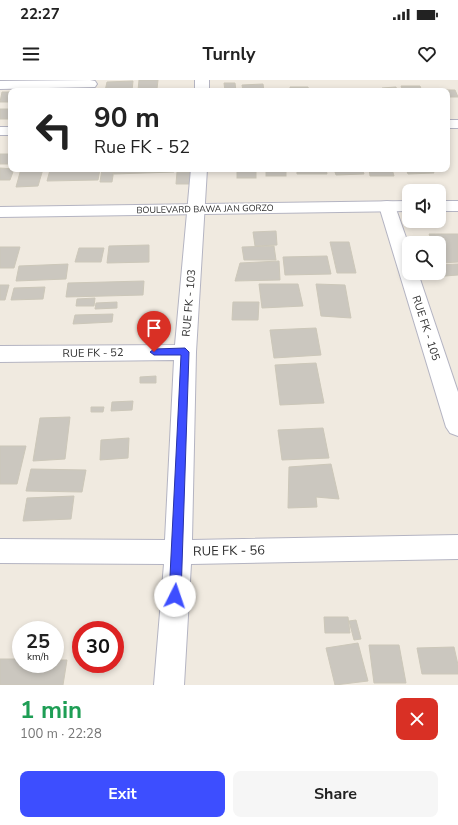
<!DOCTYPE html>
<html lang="en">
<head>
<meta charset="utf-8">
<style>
  :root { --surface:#fff; --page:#f6f6f6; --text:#222; --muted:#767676; --accent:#3d4eff }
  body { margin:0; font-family:"Nunito Sans",sans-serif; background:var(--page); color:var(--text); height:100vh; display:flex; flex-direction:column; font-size:15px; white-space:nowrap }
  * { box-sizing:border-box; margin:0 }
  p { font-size:13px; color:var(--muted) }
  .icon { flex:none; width:22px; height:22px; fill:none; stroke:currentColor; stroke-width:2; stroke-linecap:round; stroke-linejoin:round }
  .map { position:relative; height:605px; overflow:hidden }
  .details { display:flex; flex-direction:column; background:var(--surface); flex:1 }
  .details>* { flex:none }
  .top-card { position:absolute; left:8px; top:8px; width:442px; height:84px; border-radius:8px; box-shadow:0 2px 6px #0003; background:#fff; color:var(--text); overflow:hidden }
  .fabs { position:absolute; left:402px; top:104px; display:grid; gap:8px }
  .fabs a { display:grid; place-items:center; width:44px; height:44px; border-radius:8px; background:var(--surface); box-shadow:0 2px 6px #0003; font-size:20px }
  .speed { position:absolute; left:12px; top:541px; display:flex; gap:8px; font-size:20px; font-weight:700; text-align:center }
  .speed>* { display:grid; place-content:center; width:52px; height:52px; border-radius:50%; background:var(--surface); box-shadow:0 2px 6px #0003; line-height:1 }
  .speed small { font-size:10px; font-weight:400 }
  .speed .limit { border:6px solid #d22; background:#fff; color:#111 }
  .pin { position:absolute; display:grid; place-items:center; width:34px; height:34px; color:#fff; margin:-41px -17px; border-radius:50% 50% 50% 0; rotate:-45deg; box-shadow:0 0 4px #0007 }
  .pin .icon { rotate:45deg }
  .me { position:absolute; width:44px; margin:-22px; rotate:4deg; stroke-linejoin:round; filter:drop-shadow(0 0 3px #0008) }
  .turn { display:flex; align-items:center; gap:14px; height:84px; padding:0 20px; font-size:18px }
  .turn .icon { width:52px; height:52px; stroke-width:2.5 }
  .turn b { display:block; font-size:28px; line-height:34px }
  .round { display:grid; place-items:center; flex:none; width:42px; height:42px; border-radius:8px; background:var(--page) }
  .summary { display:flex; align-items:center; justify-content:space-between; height:68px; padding:0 20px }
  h1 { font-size:24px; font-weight:700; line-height:30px; color:#1e9e55 }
  .button { display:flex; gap:8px; margin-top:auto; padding:8px 20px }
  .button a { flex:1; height:46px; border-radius:8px; background:var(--accent); color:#fff; font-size:16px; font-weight:700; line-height:46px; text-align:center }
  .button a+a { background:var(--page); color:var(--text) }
  .status { display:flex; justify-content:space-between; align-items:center; height:28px; padding:0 20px; background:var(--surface); direction:ltr }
  .status svg { height:11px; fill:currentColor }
  header { display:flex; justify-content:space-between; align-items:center; height:52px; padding:0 20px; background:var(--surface); font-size:18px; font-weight:700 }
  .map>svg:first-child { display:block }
  .building { fill:#cbc7bf; stroke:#ccc7b9 }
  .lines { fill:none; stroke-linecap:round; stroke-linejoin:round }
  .street-casing { stroke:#b4b4c2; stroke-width:2 }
  .secondary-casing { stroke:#b4b4c2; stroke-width:2 }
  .street { fill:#fff; fill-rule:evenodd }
  .secondary { fill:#fff; fill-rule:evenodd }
  .route { fill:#3d4eff; stroke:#2833a6 }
  .labels { text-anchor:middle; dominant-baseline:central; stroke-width:3; stroke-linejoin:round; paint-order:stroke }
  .far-street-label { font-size:9px; fill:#2e2e2e; stroke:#fff }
  .street-label { font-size:11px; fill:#2e2e2e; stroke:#fff }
  .near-street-label { font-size:13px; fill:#2e2e2e; stroke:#fff }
</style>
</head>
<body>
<div class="status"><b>22:27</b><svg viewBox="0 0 49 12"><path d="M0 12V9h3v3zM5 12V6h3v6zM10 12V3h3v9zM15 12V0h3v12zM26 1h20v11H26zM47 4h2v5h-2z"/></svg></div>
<header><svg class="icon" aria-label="menu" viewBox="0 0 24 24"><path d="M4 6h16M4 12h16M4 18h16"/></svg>Turnly<svg class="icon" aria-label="heart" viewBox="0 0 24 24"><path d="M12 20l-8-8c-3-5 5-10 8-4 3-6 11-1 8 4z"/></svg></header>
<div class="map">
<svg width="458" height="605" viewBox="0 0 458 605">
  <rect width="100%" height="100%" fill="#f0eae0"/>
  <!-- building -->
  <g class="building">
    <path d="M139,0H158L157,9L138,10Z"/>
    <path d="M133,1L132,11H105L107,2Z"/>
    <path d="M224,3H235L236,11H225Z"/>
    <path d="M263,4L264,11H243L242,5Z"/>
    <path d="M401,6H420L422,11H403Z"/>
    <path d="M290,7H308L309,11H290Z"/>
    <path d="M396,7L397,11H384L382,8Z"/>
    <path d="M358,9H377L378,11H359Z"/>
    <path d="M439,10H455L458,17H447V11Z"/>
    <path d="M2,12H11L9,22H0Z"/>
    <rect x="0" y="29" width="11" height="10"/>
    <rect x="0" y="74" width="11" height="10"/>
    <path d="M0,88L14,89L10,100H0Z"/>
    <path d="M21,89H43L38,106L16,107Z"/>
    <path d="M100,89L98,100L47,101L50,90Z"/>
    <path d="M102,89H114L112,102H100Z"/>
    <path d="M114,89H174V92L114,94Z"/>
    <rect x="237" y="89" width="19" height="9"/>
    <rect x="266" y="89" width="20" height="7"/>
    <path d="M297,89H326L327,94H297Z"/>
    <path d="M334,89H362L364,94L336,95Z"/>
    <path d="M369,89H392L394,96H370Z"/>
    <path d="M406,89H432L434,93L408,94Z"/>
    <path d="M177,92H190L189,104H176Z"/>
    <path d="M276,151L277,165L255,166L253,152Z"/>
    <path d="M429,154H458V182L442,183L439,176V163H433Z"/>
    <path d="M330,162H349L356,193H337Z"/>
    <path d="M149,165V182L107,183L109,166Z"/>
    <path d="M274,166L276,180H244L242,167Z"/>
    <path d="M0,167H20L14,188H0Z"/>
    <path d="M79,168H104L101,182H75Z"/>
    <path d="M327,176L331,194L285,195L283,177Z"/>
    <path d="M279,181L280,200L235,201L240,183Z"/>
    <path d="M68,184L66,199L16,201L19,186Z"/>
    <path d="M458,184V195L432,197L431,193H439V185Z"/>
    <path d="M144,201L143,215L66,217L68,203Z"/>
    <path d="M259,204H298L303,226L262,228Z"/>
    <path d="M316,204L345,205L351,238L321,236Z"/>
    <path d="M0,205H9L5,220H0Z"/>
    <path d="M45,207L43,219L11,220L14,208Z"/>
    <path d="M95,218L94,226H76L77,219Z"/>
    <path d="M117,222V228L95,229L96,223Z"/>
    <path d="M233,222H259L258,240H232Z"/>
    <path d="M113,234L112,242L73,244L75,235Z"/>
    <path d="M316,248L321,275L274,278L270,250Z"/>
    <path d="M316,283L324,323L280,325L275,285Z"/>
    <path d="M156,296V303H140V297Z"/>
    <path d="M133,321L132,330L111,331L112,322Z"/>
    <path d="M91,327H104L103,332H91Z"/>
    <path d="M70,337L65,379L33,381L40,338Z"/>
    <path d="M323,348L329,378L282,380L278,350Z"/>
    <path d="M129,358L128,378L100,380L101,360Z"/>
    <path d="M0,366H26L17,404H0Z"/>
    <path d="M331,384L339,419L316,417L317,427L288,428L289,387Z"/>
    <path d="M31,389L86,390L82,412L26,411Z"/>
    <path d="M74,416L71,439L23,441L27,418Z"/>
    <path d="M324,537H348L350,553H325Z"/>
    <path d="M356,540L361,559L354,560L349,541Z"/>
    <path d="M358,563L368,601L335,605L326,568Z"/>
    <path d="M369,565H399L406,603H374Z"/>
    <path d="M454,567L458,585V594H422L417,568Z"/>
    <path d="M0,579H21V584H55V580H67L63,605H0Z"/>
  </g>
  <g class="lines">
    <!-- street casing -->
    <g class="street-casing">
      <g id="street">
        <path d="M90,0L95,1L97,4L95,7L0,9V1Z"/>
        <rect x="195" y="0" width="14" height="11"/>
        <rect x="447" y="40" width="11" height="8"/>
        <rect x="0" y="47" width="11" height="8"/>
        <path d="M191,89H207L196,272L192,460L458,455V479L191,484L184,605H154L164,484L0,483V459L165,460L174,280L0,282V266L175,265Z"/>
        <path d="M387,121L393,122L395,126L409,166V193H418L458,312V356L450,353L446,347L379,126L381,122Z"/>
      </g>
    </g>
    <!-- secondary casing -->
    <g class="secondary-casing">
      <g id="secondary">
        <path d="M409,121V131L0,137V127Z"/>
        <rect x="439" y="121" width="19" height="10"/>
      </g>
    </g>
    <!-- street -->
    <use href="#street" class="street"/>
    <!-- secondary -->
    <use href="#secondary" class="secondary"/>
  </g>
  <!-- route -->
  <path class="route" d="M185,268L189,272L181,516L179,520L175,522L171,520L169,516L181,275H154L150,272L154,269Z"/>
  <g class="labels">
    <!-- far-street labels -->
    <g class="far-street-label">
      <text transform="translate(205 129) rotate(-1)">BOULEVARD BAWA JAN GORZO</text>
    </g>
    <!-- street labels -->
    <g class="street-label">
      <text transform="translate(189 223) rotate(-85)">RUE FK - 103</text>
      <text transform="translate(426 248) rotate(72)">RUE FK - 105</text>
      <text transform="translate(93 273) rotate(-1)">RUE FK - 52</text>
    </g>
    <!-- near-street labels -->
    <g class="near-street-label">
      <text transform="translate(229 471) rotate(-1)">RUE FK - 56</text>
    </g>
  </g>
</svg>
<div class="fabs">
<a><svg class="icon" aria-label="sound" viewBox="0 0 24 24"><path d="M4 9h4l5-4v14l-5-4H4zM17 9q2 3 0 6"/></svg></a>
<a><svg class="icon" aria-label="search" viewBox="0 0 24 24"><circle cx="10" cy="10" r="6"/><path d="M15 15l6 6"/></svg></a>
</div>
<div class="speed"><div>25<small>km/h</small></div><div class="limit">30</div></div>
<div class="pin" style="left:154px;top:272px;background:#d93025"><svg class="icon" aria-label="arrive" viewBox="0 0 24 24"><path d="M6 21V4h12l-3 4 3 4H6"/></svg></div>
<svg class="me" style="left:175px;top:516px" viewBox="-20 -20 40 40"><circle r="19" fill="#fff"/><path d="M0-13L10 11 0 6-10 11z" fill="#3d4eff"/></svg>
<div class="top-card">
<div class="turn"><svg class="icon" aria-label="left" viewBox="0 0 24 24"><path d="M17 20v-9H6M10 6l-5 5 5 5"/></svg><div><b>90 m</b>Rue FK - 52</div></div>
</div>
</div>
<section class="details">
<div class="summary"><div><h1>1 min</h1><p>100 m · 22:28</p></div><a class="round" style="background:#d93025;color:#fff"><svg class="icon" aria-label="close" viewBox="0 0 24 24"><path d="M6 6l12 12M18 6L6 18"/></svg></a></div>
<div class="button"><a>Exit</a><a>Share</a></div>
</section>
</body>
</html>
